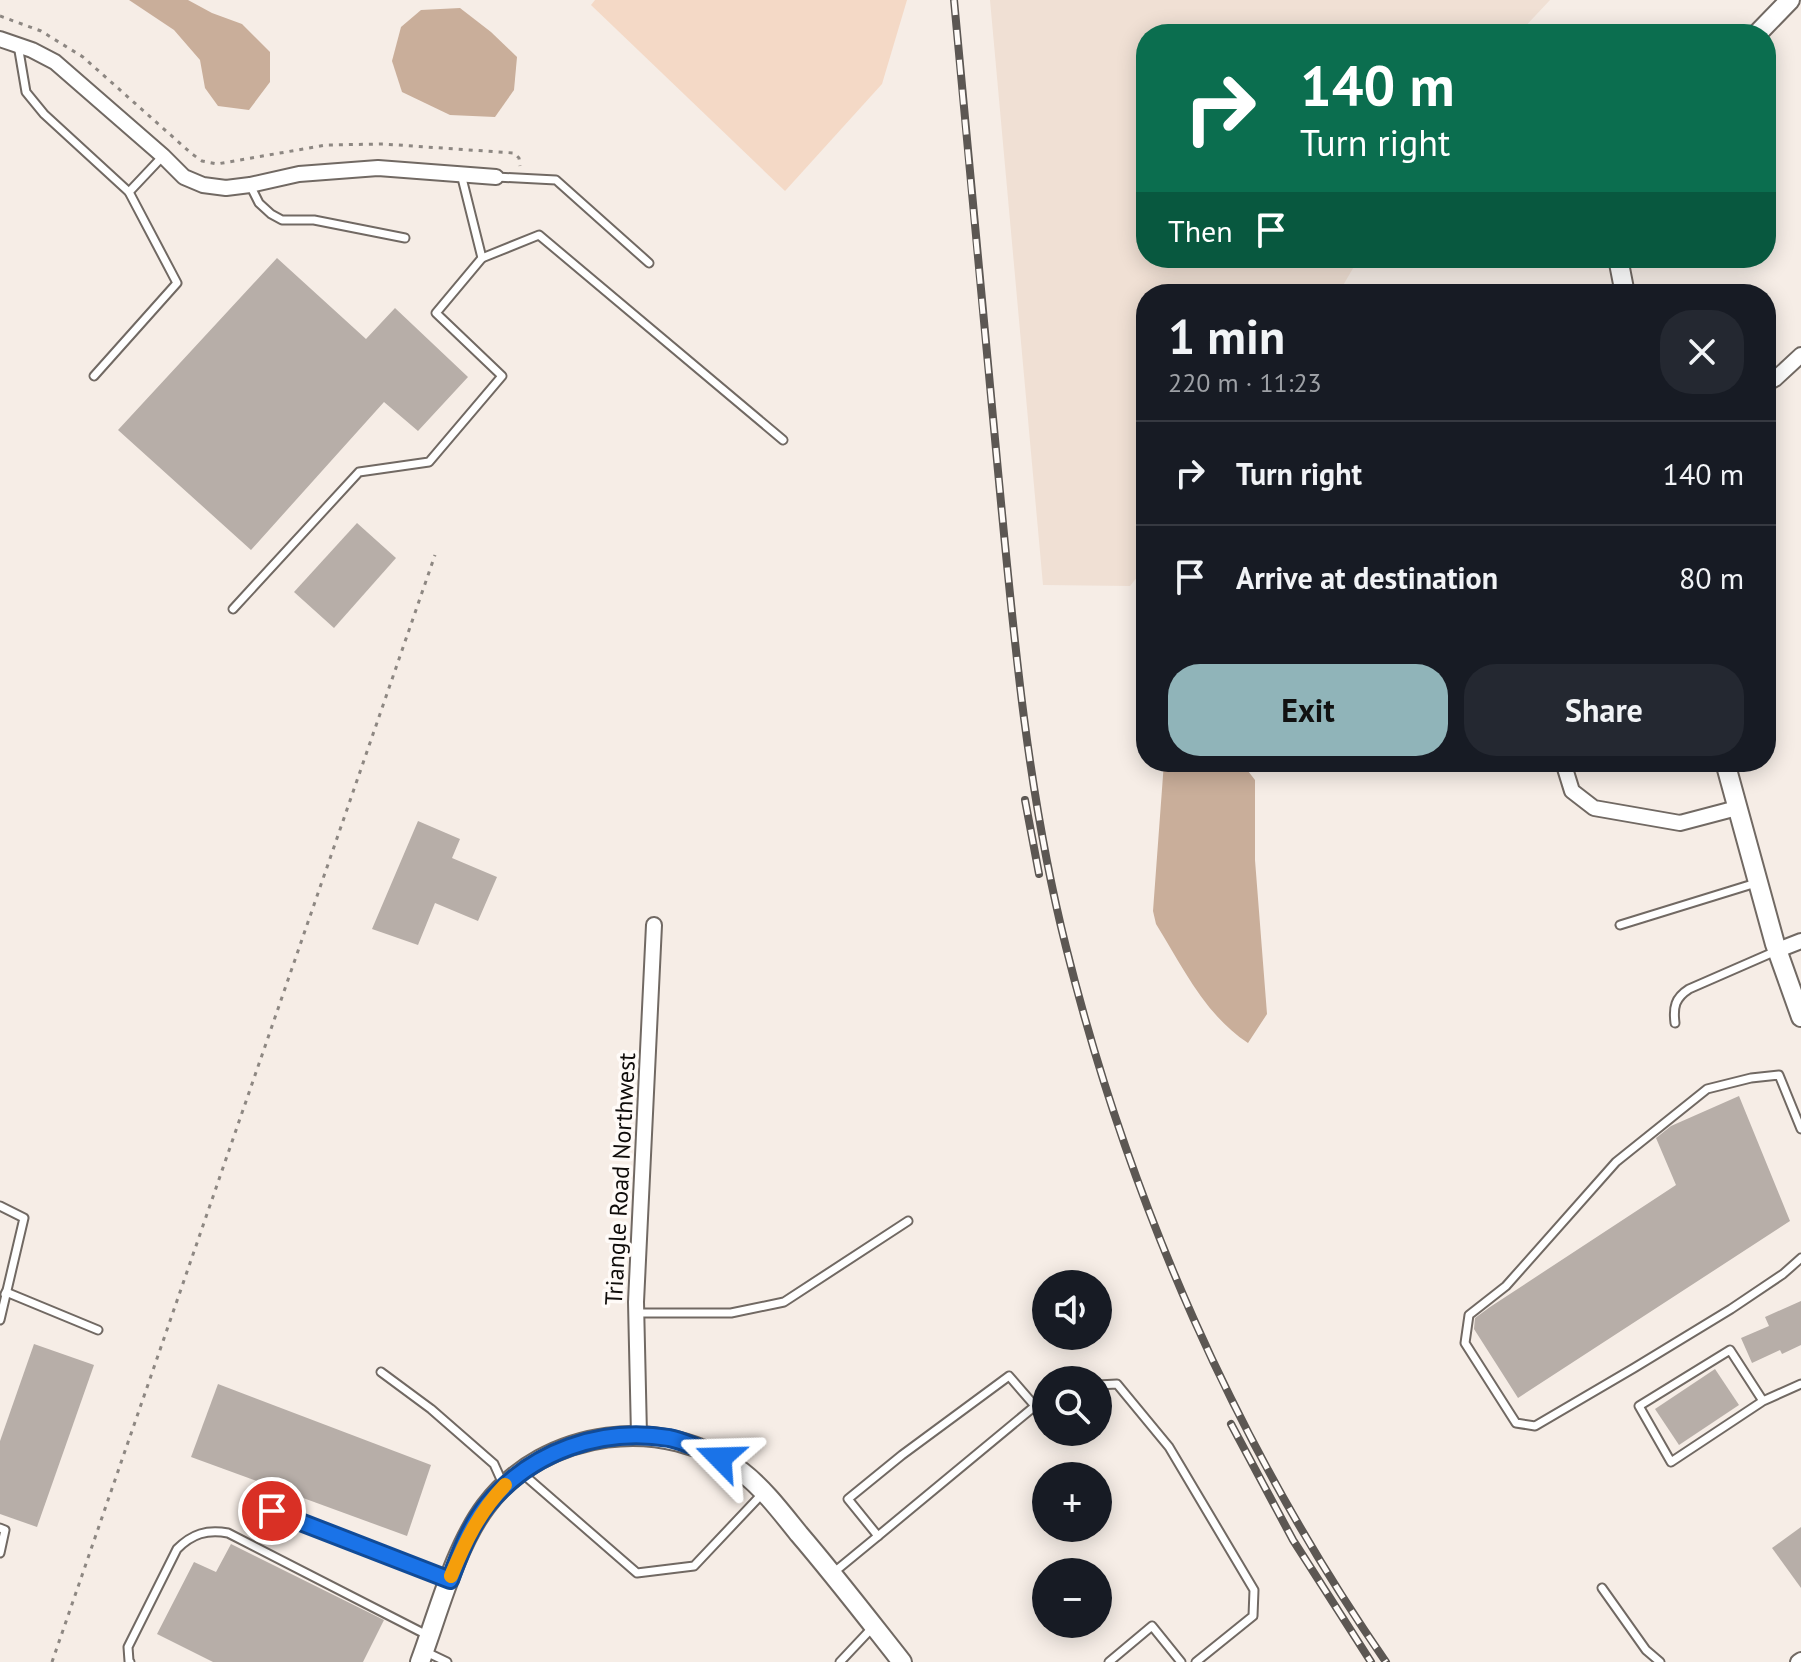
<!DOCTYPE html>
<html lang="en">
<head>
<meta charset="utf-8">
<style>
  :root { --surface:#171b24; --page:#242831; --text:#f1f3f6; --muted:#9ea1a6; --line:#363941; --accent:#90b4b9 }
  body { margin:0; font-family:"PT Sans",sans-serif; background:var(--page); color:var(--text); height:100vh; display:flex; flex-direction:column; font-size:30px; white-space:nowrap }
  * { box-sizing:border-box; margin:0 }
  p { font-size:26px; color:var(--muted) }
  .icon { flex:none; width:44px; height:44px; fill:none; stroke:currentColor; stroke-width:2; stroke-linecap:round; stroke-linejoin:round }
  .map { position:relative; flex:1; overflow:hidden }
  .details { position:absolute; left:1136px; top:284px; width:640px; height:488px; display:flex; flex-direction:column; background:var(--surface); border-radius:32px; box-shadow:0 4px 20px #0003 }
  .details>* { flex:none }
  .top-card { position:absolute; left:1136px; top:24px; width:640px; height:244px; border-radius:32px; box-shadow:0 4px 20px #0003; background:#0b6e4f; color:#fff; overflow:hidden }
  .controls { position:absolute; left:1032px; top:1270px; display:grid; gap:16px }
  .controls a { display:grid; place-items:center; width:80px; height:80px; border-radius:50%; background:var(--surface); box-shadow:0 4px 20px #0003; font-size:40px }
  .pin { position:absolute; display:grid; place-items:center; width:68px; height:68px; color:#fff; margin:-34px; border:4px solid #fff; border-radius:50%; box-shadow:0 2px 8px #0007 }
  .me { position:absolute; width:88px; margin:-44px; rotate:292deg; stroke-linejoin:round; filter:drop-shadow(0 0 6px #0008) }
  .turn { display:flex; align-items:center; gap:28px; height:168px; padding:0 32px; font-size:36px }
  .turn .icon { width:104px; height:104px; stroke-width:2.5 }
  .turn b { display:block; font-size:56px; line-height:68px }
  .then { display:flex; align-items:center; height:76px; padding:0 32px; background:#0003; gap:16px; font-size:30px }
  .round { display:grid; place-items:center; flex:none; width:84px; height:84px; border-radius:32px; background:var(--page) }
  .headline { display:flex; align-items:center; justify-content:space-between; height:136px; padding:0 32px }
  h1 { font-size:48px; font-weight:700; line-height:60px }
  .cta { display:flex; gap:16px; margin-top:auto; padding:16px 32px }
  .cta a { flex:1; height:92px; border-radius:32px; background:var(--accent); color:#111; font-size:32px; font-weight:700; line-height:92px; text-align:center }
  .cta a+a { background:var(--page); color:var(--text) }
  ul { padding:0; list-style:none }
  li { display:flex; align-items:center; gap:24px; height:104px; padding:0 32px; border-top:2px solid var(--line) }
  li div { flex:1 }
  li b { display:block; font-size:30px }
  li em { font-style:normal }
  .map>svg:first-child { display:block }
  .built { fill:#f0e0d4 }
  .green { fill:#f4d9c6 }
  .water { fill:#c9ae9a }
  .building { fill:#b7aea8 }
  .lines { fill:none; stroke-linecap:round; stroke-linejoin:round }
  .lane-casing { stroke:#716963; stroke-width:11 }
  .street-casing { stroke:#716963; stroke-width:18 }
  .secondary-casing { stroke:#716963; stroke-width:22 }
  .path { stroke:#8d8782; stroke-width:3; stroke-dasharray:4 6; stroke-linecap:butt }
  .lane { stroke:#fff; stroke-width:7 }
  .street { stroke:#fff; stroke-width:14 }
  .secondary { stroke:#fff; stroke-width:18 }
  .rail-casing { stroke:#5c5753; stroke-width:8 }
  .rail { stroke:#fffbf8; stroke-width:5; stroke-dasharray:15; stroke-linecap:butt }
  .route-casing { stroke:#114b97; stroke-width:20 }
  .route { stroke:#1a73e8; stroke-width:14 }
  .slow { stroke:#f59e0b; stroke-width:14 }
  .labels { text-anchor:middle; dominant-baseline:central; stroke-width:7; stroke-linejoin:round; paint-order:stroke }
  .street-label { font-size:24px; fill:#0f0c0a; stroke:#fffbf8 }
</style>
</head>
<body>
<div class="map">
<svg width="1801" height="1662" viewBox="0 0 1801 1662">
  <rect width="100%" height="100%" fill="#f6ede6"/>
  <!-- built -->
  <path class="built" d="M990,0H1550L1518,34H1146V258H1359L1338,294H1146V566L1130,586L1043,585Z"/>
  <!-- green -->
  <path class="green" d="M595,0H907L882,84L785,191L591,5Z"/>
  <!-- water -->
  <g class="water">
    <path d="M129,0H188L212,13L242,24L270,52V82L249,110L218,106L205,88L200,60L174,30Z"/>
    <path d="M460,8L491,32L517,57L514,90L495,117L450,115L402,92L392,61L401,27L421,10Z"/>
    <path d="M1164,762H1241L1255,780V860L1267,1014L1248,1043C1204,1014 1183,967 1156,924L1153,911Z"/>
  </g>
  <!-- building -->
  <g class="building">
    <path d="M277,258L366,339L395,308L468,377L418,431L384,402L251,550L118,430Z"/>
    <path d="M357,523L396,558L334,628L294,592Z"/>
    <path d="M418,821L460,839L452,858L497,877L478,921L435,903L418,945L372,929Z"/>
    <path d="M1739,1096L1790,1221L1518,1398L1474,1329L1475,1318L1490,1307L1676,1185L1656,1138L1671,1126Z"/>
    <path d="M1801,1301V1345L1782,1354L1780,1350L1752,1363L1741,1338L1769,1326L1765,1317Z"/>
    <path d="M34,1344L94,1365L37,1527L0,1514V1441Z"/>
    <path d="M1715,1369L1739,1405L1679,1445L1655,1409Z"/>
    <path d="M218,1384L431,1465L407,1536L191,1457Z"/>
    <path d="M1801,1527V1588L1772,1548Z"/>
    <path d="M231,1544L384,1620L363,1662H213L157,1634L194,1562L216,1572Z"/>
  </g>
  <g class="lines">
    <!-- lane casing -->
    <g class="lane-casing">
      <g id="lane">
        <path d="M18,45L26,92L44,114L129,192L177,283L94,376"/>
        <path d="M496,177L556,180L649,263"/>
        <path d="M250,185L259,203L271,214L282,220H314L405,238"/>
        <path d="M129,192L163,156"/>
        <path d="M482,258L539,235L783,440"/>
        <path d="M233,609L359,472L429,462L502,376L436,313L482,258L461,174"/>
        <path d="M1620,925L1756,883"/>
        <path d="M1675,1023C1673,1007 1675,998 1689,989L1776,951"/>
        <path d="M1801,1129L1779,1075L1751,1078L1707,1089L1616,1162L1506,1286L1469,1315L1465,1343L1516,1423L1535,1426L1634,1368L1731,1309L1783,1274L1801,1258"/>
        <path d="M0,1206L24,1218L0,1320"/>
        <path d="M5,1294L6,1292L98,1330"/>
        <path d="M636,1313H731L784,1302L908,1221"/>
        <path d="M381,1372L431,1409L494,1464L503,1484"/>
        <path d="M1098,1385L1117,1384L1169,1447L1254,1590L1253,1616L1196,1662"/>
        <path d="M1763,1401L1730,1350L1639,1406L1671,1462L1763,1401L1801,1384"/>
        <path d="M523,1474L637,1573L694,1566L762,1494"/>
        <path d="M272,1511L448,1579"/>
        <path d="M0,1528L5,1530L0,1553"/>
        <path d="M878,1536L1035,1406"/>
        <path d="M833,1573L878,1536L848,1499L902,1455L1009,1376L1035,1406L1046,1401"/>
        <path d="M1602,1588L1646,1650L1660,1662"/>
        <path d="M424,1651L447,1662"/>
        <path d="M130,1662L129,1661L128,1647L177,1549C192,1534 207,1529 228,1533L427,1635"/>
        <path d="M840,1662L872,1628"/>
        <path d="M1109,1662L1152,1626L1181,1662"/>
      </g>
    </g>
    <!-- street casing -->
    <g class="street-casing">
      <g id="street">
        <path d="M0,39L32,50L55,62L163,156L184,177L203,185L226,188L250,185L299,174L378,168L496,177"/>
        <path d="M1766,384L1775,379L1801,355"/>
        <path d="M1563,762L1572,791L1594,808L1680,823L1737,808"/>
        <path d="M1778,950L1801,941"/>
        <path d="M639,1435L636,1302L654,925"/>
        <path d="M1798,1662L1801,1660"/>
      </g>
    </g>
    <!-- secondary casing -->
    <g class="secondary-casing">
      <g id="secondary">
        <path d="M1757,34L1790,0"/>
        <path d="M1618,258L1625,294"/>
        <path d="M1725,762L1775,944L1801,1017"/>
        <path d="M420,1662C438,1614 455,1547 486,1506C545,1428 665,1413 742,1472C764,1489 782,1513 799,1534C835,1576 868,1619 902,1662"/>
      </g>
    </g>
    <!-- path -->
    <g class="path">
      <path d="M0,16L41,31L83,57L192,154L202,161L217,164L326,145L383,144L514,153L519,158L520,166"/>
      <path d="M52,1662L435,555"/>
    </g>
    <!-- lane -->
    <use href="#lane" class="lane"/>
    <!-- street -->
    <use href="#street" class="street"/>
    <!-- secondary -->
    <use href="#secondary" class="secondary"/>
    <!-- rail casing -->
    <g class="rail-casing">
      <g id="rail">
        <path d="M954,0C968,157 983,314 998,471C1013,629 1027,792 1066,947C1129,1201 1237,1447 1386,1662"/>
        <path d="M1025,800L1039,874"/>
        <path d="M1231,1424L1293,1540L1371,1662"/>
      </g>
    </g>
    <!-- rail -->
    <use href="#rail" class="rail"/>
  </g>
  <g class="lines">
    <!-- route casing -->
    <g class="route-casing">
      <path id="route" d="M272,1511L450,1580C460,1553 470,1526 488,1504C532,1451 601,1427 669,1438C687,1442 704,1450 720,1458"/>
    </g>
    <!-- route -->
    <use href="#route" class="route"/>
    <!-- slow -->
    <path class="slow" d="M451,1576C465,1542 479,1512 505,1485"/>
  </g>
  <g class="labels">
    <!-- street labels -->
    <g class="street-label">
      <text transform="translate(620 1179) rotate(-87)">Triangle Road Northwest</text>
    </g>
  </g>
</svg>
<div class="controls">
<a><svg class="icon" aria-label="sound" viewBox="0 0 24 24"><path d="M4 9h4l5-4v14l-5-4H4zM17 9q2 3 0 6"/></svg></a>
<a><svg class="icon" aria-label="search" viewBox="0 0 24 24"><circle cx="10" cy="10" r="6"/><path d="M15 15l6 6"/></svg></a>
<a>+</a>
<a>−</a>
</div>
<div class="pin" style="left:272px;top:1511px;background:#d93025"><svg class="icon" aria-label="arrive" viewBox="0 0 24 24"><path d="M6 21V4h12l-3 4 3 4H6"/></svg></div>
<svg class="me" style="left:720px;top:1458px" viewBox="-20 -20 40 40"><path d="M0-17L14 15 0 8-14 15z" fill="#1a73e8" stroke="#fff" stroke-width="4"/></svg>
<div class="top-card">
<div class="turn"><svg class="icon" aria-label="right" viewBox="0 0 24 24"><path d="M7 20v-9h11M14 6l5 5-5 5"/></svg><div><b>140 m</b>Turn right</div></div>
<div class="then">Then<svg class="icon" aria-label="arrive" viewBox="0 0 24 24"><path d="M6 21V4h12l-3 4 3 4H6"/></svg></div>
</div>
<section class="details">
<div class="headline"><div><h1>1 min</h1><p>220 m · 11:23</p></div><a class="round"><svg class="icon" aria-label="close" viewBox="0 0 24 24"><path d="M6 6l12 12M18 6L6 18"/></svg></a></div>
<ul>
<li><svg class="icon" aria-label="right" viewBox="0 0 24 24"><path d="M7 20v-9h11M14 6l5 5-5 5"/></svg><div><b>Turn right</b></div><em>140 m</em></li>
<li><svg class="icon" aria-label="arrive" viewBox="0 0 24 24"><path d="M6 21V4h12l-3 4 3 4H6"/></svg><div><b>Arrive at destination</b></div><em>80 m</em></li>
</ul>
<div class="cta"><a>Exit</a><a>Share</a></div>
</section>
</div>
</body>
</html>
